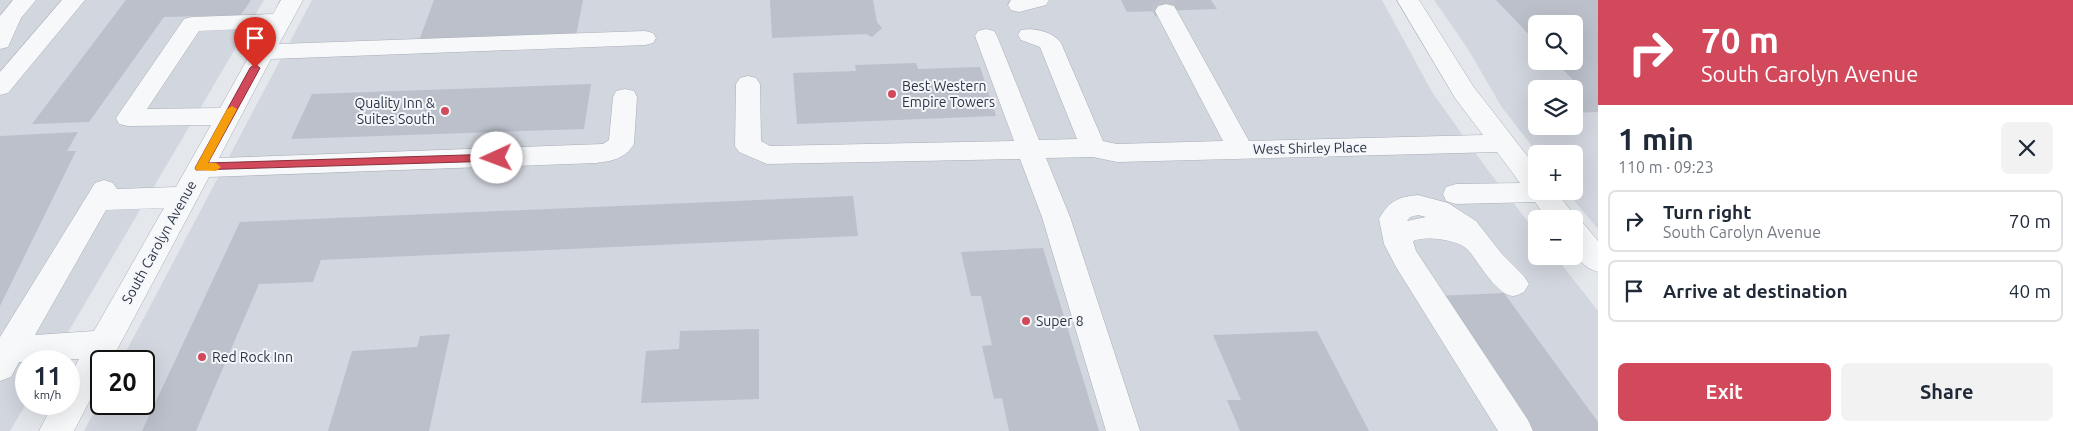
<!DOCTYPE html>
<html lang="en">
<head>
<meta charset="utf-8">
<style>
  :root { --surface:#fff; --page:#f2f2f3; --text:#1f2937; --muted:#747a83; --line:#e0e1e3; --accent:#d1495b }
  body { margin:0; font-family:Ubuntu,sans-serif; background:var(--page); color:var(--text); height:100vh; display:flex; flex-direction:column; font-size:19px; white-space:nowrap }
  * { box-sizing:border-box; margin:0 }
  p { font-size:16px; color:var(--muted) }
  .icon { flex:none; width:28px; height:28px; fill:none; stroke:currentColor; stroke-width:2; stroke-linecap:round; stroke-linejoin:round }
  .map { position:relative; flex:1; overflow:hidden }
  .panel { display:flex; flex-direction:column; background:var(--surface); width:475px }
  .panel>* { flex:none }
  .hud { background:#d1495b; color:#fff; overflow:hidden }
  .tools { position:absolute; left:1528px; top:15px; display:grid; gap:10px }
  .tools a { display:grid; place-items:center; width:55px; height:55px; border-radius:8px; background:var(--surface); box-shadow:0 5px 20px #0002; font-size:25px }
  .speed { position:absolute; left:15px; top:350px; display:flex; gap:10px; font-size:25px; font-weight:700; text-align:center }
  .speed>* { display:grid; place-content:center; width:65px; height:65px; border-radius:50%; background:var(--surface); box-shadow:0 5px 20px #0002; line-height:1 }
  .speed small { font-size:12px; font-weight:400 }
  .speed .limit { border:2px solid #111; border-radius:8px; background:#fff; color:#111 }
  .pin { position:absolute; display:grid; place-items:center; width:42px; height:42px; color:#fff; margin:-51px -21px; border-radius:50% 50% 50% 0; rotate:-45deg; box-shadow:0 0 5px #0007 }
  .pin .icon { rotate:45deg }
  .me { position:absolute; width:55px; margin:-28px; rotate:268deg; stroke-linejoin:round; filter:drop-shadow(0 0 4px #0008) }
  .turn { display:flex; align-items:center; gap:18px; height:105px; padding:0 20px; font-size:22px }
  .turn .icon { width:65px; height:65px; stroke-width:2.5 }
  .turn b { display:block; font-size:35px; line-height:42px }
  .round { display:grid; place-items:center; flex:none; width:52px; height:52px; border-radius:8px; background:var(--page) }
  .overview { display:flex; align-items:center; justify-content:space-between; height:85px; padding:0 20px }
  h1 { font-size:30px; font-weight:600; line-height:38px }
  .button { display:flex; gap:10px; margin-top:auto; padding:10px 20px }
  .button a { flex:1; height:58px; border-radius:8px; background:var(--accent); color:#fff; font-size:20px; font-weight:600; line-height:58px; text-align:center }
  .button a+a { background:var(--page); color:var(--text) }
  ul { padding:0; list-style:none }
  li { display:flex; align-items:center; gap:15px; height:62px; margin:0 10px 8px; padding:0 10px; border:2px solid var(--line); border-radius:8px }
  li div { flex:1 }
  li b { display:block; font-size:19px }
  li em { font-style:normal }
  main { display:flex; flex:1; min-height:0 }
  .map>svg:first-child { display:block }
  .built { fill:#d2d6de; fill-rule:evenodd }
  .building { fill:#bbc0ca }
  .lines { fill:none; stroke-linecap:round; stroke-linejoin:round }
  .minor-tunnel { stroke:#bfc3cb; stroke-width:24; stroke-dasharray:24 12; stroke-linecap:butt }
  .minor-casing { stroke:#a9aeb7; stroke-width:1 }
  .minor { fill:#f7f8fa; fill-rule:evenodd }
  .route { fill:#d1495b; stroke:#882f3b }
  .slow { fill:#f59e0b }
  .poi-dot { fill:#d1495b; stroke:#f4f6f9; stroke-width:2 }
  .labels { text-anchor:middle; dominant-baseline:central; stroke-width:4; stroke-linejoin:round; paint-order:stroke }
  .poi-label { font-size:14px; fill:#2b3445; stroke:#f4f6f9; text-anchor:start }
  .street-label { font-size:14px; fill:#2b3445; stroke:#f4f6f9 }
</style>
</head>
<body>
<main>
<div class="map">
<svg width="1598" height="431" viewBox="0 0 1598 431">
  <rect width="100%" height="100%" fill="#e4e7ec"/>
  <!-- built -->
  <g class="built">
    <path d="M0,0H264L51,361H26V404L10,431H0Z"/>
    <path d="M312,0H1382L1432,92L1487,169L1536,232V256H1555L1598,311V431H84L101,399V404H144V361H121Z"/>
    <path d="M1434,0H1598V229L1566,191H1574V154H1538L1501,106L1468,49ZM1536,24H1574V61H1536ZM1536,89H1574V126H1536Z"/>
  </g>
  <!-- building -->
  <g class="building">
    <path d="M126,0H251L241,15L164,17L89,122L32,124Z"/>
    <path d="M434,0H583L576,36L419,41Z"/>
    <path d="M770,0H873L877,22L882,28L872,37L866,34L772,38Z"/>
    <path d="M1121,0H1211L1217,9L1127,12Z"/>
    <path d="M1496,0H1598V112L1574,113V89H1536V91L1529,83L1574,81L1555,61H1574V24H1536V42Z"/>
    <path d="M916,63L918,69L980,67L996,116L797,124L793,73L856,71L855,65Z"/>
    <path d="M591,84L584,129L291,139L312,94Z"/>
    <path d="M78,132L67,151H76L0,306V136Z"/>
    <path d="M853,196L858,236L321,260L313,282L259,284L196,431H142L240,222Z"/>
    <path d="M1043,248L1099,431H1009L1002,398L994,399L982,346L992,345L981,296H971L961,252Z"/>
    <path d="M1504,293L1598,422V431H1525L1436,296Z"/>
    <path d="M759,329V399L641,403L646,351L679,349L680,331Z"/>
    <path d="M1317,331L1369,431H1240L1227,400H1241L1213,335Z"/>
    <path d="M450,334L429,431H328L352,351L417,347L420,336Z"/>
  </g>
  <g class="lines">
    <!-- minor-tunnel -->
    <path class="minor-tunnel" d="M1160,0L1166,11"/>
    <!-- minor casing -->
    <g class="minor-casing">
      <g id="minor">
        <path d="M13,0H36L21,18L8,47L0,49V16Z"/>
        <path d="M62,0H85L8,93L0,95V72Z"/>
        <path d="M281,0H303L279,44L645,31L653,33L656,38L653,43L645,45L271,59L219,158L603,144L609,140L613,97L616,91L625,89L634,91L637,97L634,144C625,159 612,161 596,163L209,177L111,361H101V379L74,431H39L53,404H69V377L79,359L19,362L11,377L0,381V337L95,183L104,180L113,183L117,189L176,187L211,125L128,126L119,124L116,118L184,19L192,17L273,14ZM265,28L220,108L147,109L199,31ZM164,208L94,331L35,335L106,210Z"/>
        <path d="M1011,0H1049L1046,5L1019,12L1011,10L1008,5Z"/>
        <path d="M1397,0H1419L1473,86L1536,167V191H1556L1577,219L1575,222L1584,224L1598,241V272C1570,263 1574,243 1574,219H1547L1535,202L1456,204L1446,201L1443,194L1446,187L1456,184L1520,183L1497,152L1117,162L1093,157L1046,158L1070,217L1140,431H1106L1042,217L1020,159L767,164L739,152L735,146L736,84L740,78L748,76L756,78L760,84L761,141L770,146L1014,141L975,36L978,31L986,29L994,31L997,36L1039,140L1077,139L1040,47L1021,40L1018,35L1021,30C1033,27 1054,32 1061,43L1103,141L1117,144L1223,141L1155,11L1158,6L1166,4L1174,6L1177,11L1249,141L1483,135L1455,98Z"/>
        <path d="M1418,195L1448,203L1476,221L1502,254L1524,276L1529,284L1524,292C1521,293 1517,296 1513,296C1495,294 1479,262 1468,250C1460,240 1425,235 1413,241L1416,251L1528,420L1533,431H1498L1396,267L1384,244L1379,219C1389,201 1398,197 1418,195ZM1418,215L1426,217L1407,221L1410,217Z"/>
      </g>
    </g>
    <!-- minor -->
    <use href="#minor" class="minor"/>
  </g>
  <!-- route -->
  <path class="route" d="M255,64L260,68L208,163L497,154L502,158L497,161L196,170L195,168L250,68Z"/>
  <!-- slow -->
  <path class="slow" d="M232,106L237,109L208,163H216L221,167L216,171L196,170L195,168L227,109Z"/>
  <!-- markers -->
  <g class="poi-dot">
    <circle cx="892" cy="94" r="5"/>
    <circle cx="445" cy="111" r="5"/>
    <circle cx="1026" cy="321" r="5"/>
    <circle cx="202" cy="357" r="5"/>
  </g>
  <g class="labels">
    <!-- poi labels -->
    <g class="poi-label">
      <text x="902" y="86">Best Western<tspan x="902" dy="16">Empire Towers</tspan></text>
      <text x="435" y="103" text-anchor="end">Quality Inn &amp;<tspan x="435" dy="16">Suites South</tspan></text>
      <text x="1036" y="321">Super 8</text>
      <text x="212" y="357">Red Rock Inn</text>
    </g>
    <!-- street labels -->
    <g class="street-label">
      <text transform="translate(1310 148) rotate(-1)">West Shirley Place</text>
      <text transform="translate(159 242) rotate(-61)">South Carolyn Avenue</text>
    </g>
  </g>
</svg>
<div class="tools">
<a><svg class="icon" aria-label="search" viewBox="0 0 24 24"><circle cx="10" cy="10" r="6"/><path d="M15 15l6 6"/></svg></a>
<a><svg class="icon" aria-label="layers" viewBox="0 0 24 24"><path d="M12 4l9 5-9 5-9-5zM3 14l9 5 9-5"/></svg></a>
<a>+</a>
<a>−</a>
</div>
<div class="speed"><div>11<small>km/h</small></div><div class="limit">20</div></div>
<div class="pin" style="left:255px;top:68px;background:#d93025"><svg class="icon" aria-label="arrive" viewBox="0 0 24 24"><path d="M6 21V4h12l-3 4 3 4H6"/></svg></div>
<svg class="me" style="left:497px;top:158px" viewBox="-20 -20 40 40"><circle r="19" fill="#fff"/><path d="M0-13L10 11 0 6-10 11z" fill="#d1495b"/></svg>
</div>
<section class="panel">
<div class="hud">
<div class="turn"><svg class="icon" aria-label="right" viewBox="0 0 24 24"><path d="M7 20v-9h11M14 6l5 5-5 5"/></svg><div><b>70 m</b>South Carolyn Avenue</div></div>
</div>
<div class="overview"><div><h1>1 min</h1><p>110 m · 09:23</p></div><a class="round"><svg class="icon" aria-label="close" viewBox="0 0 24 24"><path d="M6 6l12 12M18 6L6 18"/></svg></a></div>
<ul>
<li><svg class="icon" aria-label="right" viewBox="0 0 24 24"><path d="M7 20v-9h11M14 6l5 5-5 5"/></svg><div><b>Turn right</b><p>South Carolyn Avenue</p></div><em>70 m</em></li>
<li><svg class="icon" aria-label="arrive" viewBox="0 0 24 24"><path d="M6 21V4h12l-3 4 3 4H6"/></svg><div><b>Arrive at destination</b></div><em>40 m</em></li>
</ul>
<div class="button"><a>Exit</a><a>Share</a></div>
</section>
</main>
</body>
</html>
